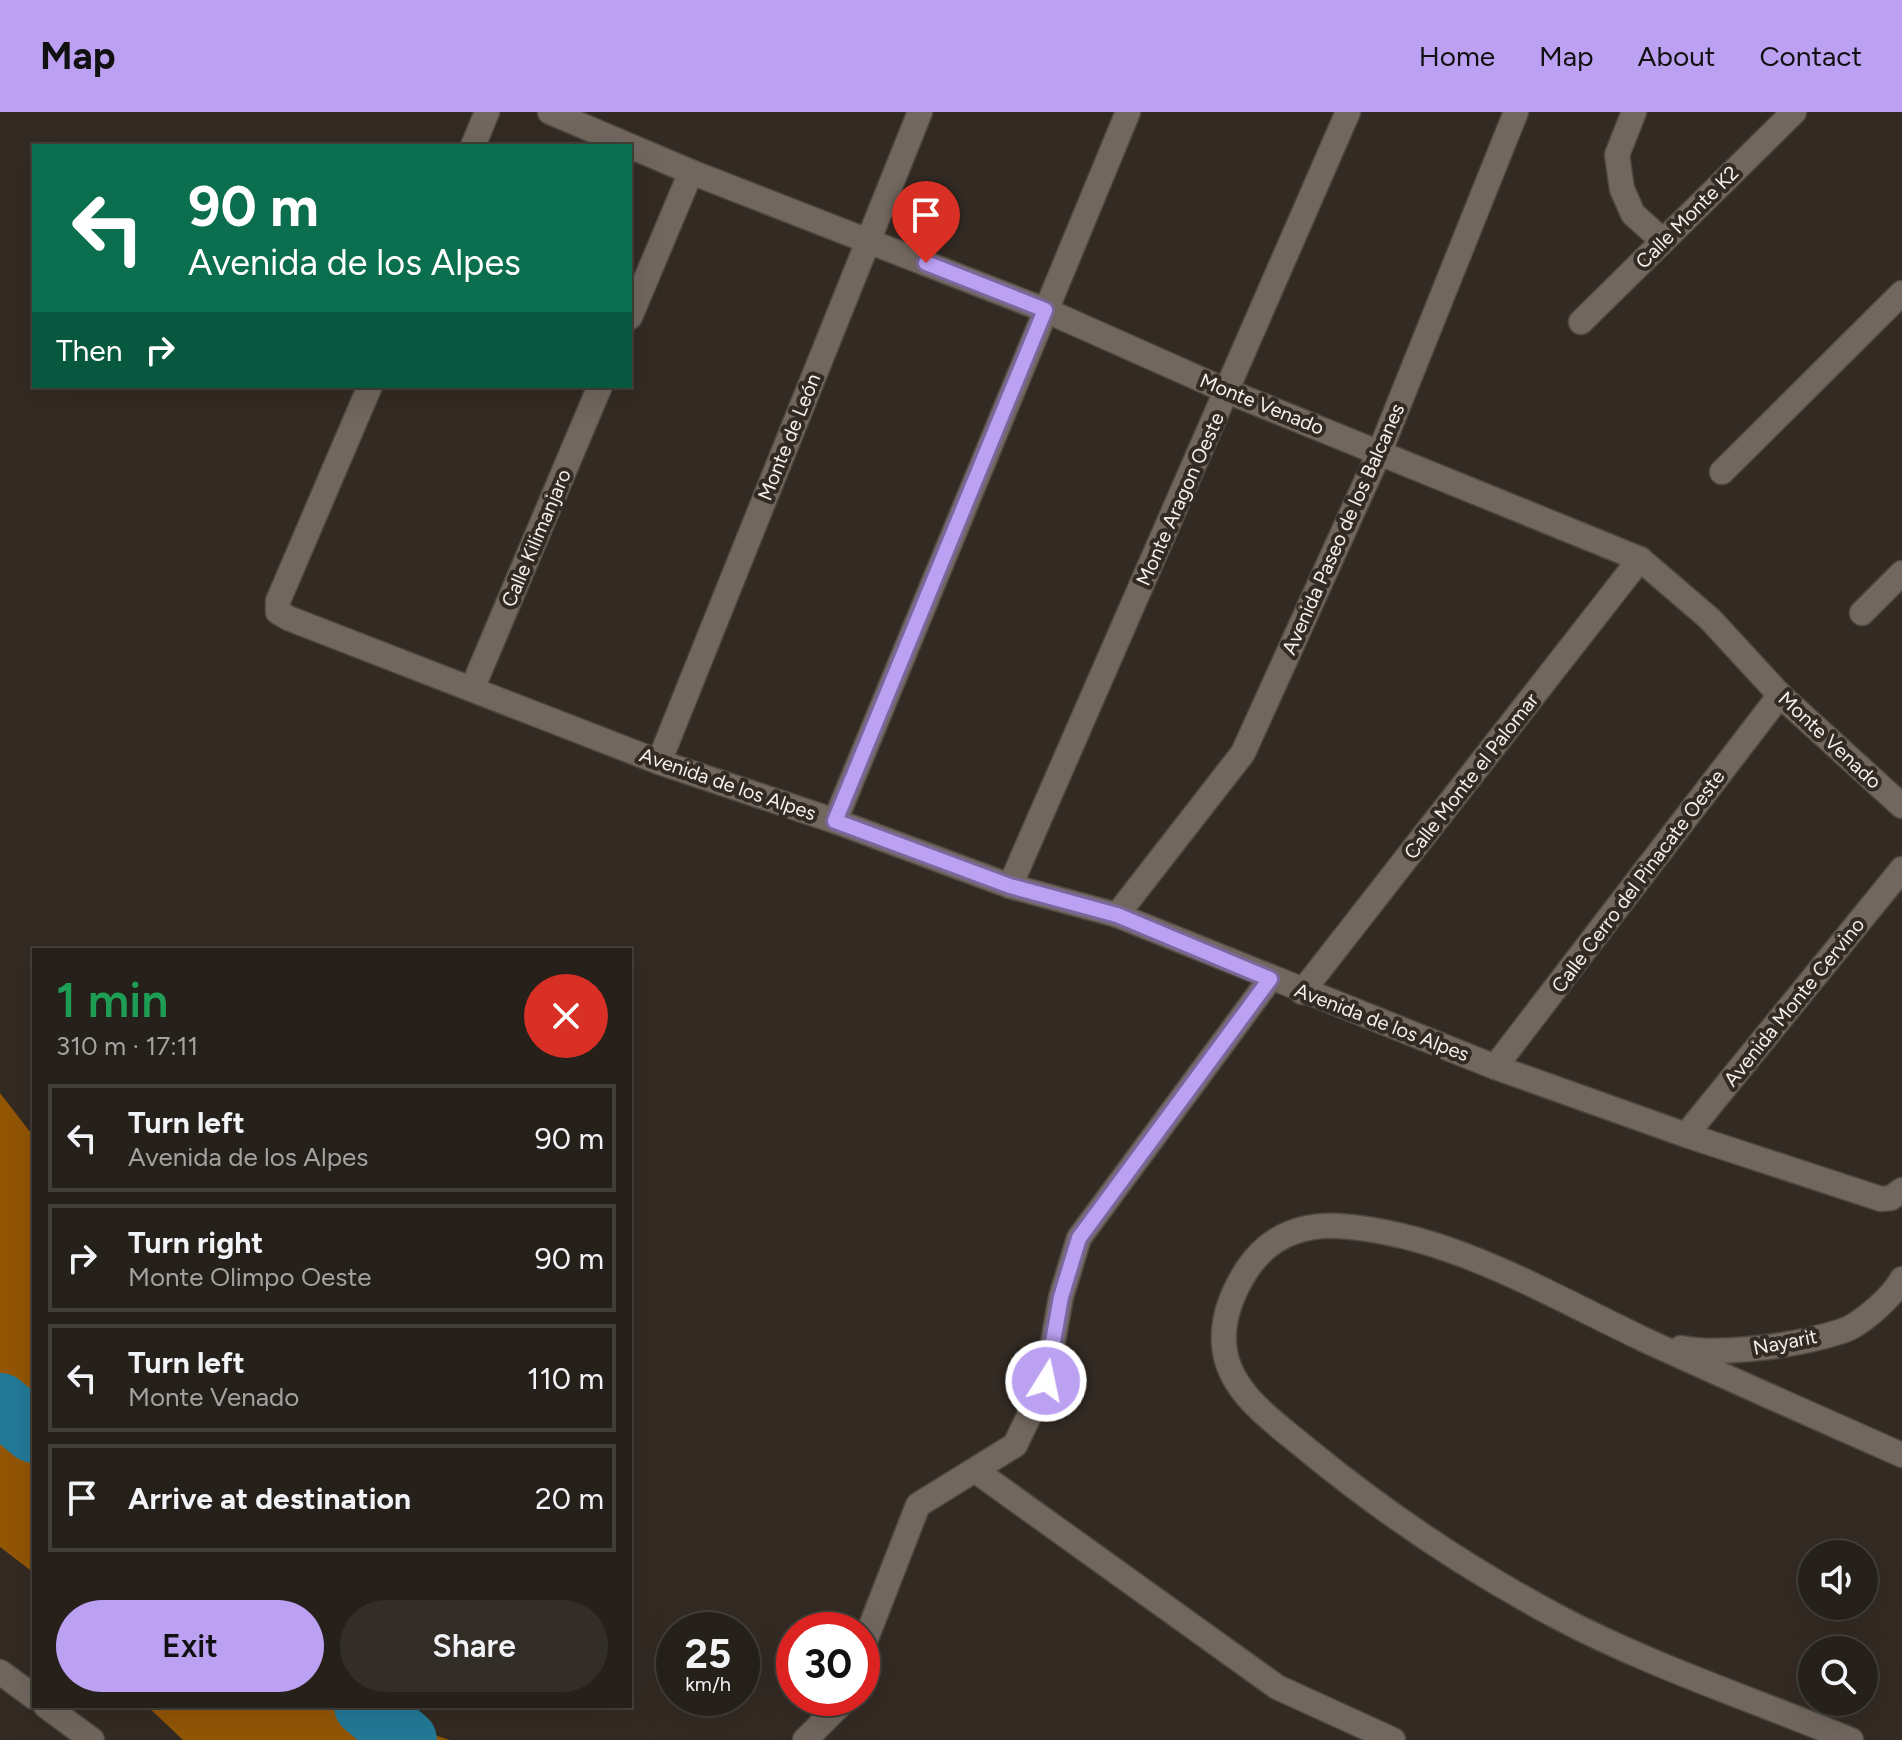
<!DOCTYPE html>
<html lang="en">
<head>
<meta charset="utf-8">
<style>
  :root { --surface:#26201a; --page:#322d27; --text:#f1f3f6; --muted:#a4a3a2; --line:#423e39; --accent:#bca0f2 }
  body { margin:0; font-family:Figtree,sans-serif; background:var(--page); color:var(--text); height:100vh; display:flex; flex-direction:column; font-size:30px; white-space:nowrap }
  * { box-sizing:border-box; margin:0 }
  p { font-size:26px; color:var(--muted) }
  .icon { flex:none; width:44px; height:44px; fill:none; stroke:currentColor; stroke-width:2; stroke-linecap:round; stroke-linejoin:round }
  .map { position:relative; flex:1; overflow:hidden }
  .sheet { position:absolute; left:32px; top:836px; width:600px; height:760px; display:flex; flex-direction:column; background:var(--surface); border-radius:0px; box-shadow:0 8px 32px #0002,0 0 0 2px var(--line) }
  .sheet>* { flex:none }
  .top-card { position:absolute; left:32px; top:32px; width:600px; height:244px; border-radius:0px; box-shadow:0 8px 32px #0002,0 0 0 2px var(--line); background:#0b6e4f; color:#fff; overflow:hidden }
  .controls { position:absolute; left:1798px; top:1428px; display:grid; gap:16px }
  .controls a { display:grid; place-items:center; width:80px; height:80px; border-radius:50%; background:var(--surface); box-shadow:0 8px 32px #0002,0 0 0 2px var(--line); font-size:40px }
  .speed { position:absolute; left:656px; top:1500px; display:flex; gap:16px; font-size:40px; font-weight:700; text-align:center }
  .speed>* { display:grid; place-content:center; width:104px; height:104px; border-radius:50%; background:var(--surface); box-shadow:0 8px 32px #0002,0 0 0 2px var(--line); line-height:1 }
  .speed small { font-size:20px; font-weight:400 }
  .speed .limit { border:12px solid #d22; background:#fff; color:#111 }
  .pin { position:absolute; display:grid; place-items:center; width:68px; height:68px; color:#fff; margin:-82px -34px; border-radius:50% 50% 50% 0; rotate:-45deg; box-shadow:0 0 8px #0007 }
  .pin .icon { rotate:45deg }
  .me { position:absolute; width:88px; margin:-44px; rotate:10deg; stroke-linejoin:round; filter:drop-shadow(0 0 6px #0008) }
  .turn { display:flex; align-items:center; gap:28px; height:168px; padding:0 24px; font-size:36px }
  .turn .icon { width:104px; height:104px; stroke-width:2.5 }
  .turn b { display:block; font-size:56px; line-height:68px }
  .then { display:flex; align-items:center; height:76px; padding:0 24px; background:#0003; gap:16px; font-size:30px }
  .round { display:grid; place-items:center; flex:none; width:84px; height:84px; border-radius:42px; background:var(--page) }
  .head { display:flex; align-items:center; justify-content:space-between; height:136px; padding:0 24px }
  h1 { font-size:48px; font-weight:600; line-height:60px; color:#1e9e55 }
  .button { display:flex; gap:16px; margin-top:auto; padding:16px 24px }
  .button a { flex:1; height:92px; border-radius:48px; background:var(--accent); color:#111; font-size:32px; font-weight:600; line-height:92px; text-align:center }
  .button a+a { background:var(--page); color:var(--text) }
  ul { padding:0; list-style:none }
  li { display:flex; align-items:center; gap:24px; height:108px; margin:0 16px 12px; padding:0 8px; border:4px solid var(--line); border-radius:0px }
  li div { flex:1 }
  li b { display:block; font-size:30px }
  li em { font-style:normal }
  header { display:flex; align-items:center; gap:48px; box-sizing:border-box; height:112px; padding:0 40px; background:var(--accent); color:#111 }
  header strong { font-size:38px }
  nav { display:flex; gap:44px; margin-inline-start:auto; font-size:28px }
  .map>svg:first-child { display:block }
  .forest { fill:#935605 }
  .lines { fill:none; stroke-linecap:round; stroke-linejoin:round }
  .river { stroke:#237a98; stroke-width:62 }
  .minor-casing { stroke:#4e4841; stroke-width:27 }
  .minor { stroke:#71675f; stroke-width:24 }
  .route-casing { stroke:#7a689d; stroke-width:20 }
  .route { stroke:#bca0f2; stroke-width:14 }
  .labels { text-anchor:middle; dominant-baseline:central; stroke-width:8; stroke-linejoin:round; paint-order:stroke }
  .street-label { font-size:20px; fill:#f4efea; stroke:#332a23 }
</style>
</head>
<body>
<header>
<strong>Map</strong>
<nav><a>Home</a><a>Map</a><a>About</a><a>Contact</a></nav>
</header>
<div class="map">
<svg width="1902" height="1628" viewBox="0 0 1902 1628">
  <rect width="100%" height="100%" fill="#332a23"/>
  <!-- forest -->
  <g class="forest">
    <path d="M0,981L34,1025V1461L0,1435Z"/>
    <path d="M147,1594H355L383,1607L450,1628H183Z"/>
  </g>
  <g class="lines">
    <!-- river -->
    <g class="river">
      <path d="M0,1292L34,1320"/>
      <path d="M365,1594L406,1628"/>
    </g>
    <!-- minor casing -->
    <g class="minor-casing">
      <g id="minor">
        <path d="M550,0L691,60L1045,198L1227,279L1640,447L1710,507L1780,583L1902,694"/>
        <path d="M1634,0L1617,43L1622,77L1633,102L1663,129"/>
        <path d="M473,34L487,0"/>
        <path d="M630,205L691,60"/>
        <path d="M1581,210L1794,0"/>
        <path d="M370,274L278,489V500L288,506L659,650L835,709L1010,774L1117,803L1495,955L1686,1023L1881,1087L1891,1086L1902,1078"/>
        <path d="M1722,360L1902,181"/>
        <path d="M1862,501L1902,461"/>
        <path d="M472,577L600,274"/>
        <path d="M659,650L920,0"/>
        <path d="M835,709L1128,0"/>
        <path d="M1010,774L1348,0"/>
        <path d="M1117,803L1243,641L1380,339L1516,0"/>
        <path d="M1302,880L1640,447"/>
        <path d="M1495,955L1780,583"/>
        <path d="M1686,1023L1902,757"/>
        <path d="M1681,1236C1723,1244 1800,1233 1842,1219C1861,1213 1893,1184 1902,1167"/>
        <path d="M976,1359L1277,1575L1393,1628"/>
        <path d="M862,1537L918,1393L1015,1333L1046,1269L1061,1185L1079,1126L1270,867"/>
        <path d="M0,1560L34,1585"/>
        <path d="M46,1594L92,1628"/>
        <path d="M805,1628L840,1593L843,1586"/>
        <path d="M1851,1628C1754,1588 1648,1553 1556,1504C1468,1457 1386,1402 1309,1339C1278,1313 1232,1283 1225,1240C1220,1211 1231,1183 1246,1159C1268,1125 1300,1112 1339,1114C1448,1121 1548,1182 1645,1228C1730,1267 1816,1305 1902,1343"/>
      </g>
    </g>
    <!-- minor -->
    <use href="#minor" class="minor"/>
  </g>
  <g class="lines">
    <!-- route casing -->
    <g class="route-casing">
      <path id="route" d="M926,151L1045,198L835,709L1010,774L1117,803L1270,867L1079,1126L1061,1185L1046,1269"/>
    </g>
    <!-- route -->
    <use href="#route" class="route"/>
  </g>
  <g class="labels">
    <!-- street labels -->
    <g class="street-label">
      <text transform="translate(1687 105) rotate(-45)">Calle Monte K2</text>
      <text transform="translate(1262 292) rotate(22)">Monte Venado</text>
      <text transform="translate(789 325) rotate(-68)">Monte de León</text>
      <text transform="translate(1180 387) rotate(-66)">Monte Aragon Oeste</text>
      <text transform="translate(1343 417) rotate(-66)">Avenida Paseo de los Balcanes</text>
      <text transform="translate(536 426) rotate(-67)">Calle Kilimanjaro</text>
      <text transform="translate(1830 628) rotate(43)">Monte Venado</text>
      <text transform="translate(1471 664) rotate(-52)">Calle Monte el Palomar</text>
      <text transform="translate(728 672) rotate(19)">Avenida de los Alpes</text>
      <text transform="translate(1638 769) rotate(-53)">Calle Cerro del Pinacate Oeste</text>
      <text transform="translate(1794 890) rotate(-51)">Avenida Monte Cervino</text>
      <text transform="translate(1382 910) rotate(21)">Avenida de los Alpes</text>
      <text transform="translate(1785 1230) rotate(-11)">Nayarit</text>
    </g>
  </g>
</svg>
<div class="controls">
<a><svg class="icon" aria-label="sound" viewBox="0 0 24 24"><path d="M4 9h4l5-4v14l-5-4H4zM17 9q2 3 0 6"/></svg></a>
<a><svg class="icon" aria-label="search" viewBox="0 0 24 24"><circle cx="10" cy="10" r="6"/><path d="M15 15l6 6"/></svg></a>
</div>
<div class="speed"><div>25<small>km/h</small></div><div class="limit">30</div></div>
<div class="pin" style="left:926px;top:151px;background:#d93025"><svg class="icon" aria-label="arrive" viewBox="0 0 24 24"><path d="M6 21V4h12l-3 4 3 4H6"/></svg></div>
<svg class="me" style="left:1046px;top:1269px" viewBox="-20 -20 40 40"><circle r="17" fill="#bca0f2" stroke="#fff" stroke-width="3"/><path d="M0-11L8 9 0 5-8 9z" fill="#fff"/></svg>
<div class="top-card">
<div class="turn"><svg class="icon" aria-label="left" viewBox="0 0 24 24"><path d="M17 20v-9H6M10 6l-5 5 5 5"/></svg><div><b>90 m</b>Avenida de los Alpes</div></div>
<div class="then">Then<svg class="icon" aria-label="right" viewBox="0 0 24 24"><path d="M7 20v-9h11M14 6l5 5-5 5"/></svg></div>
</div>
<section class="sheet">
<div class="head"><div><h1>1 min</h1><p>310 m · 17:11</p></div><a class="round" style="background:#d93025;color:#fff"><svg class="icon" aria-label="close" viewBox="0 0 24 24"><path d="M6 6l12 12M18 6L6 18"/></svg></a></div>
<ul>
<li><svg class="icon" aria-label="left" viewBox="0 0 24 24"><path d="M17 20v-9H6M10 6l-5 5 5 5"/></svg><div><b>Turn left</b><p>Avenida de los Alpes</p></div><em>90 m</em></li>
<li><svg class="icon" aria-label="right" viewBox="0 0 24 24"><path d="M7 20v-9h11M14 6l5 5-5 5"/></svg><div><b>Turn right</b><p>Monte Olimpo Oeste</p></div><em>90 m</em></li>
<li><svg class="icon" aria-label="left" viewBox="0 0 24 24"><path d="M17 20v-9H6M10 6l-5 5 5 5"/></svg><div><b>Turn left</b><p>Monte Venado</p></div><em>110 m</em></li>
<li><svg class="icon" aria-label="arrive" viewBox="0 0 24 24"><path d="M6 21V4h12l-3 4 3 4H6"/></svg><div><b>Arrive at destination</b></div><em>20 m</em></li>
</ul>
<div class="button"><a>Exit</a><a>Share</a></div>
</section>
</div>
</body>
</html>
